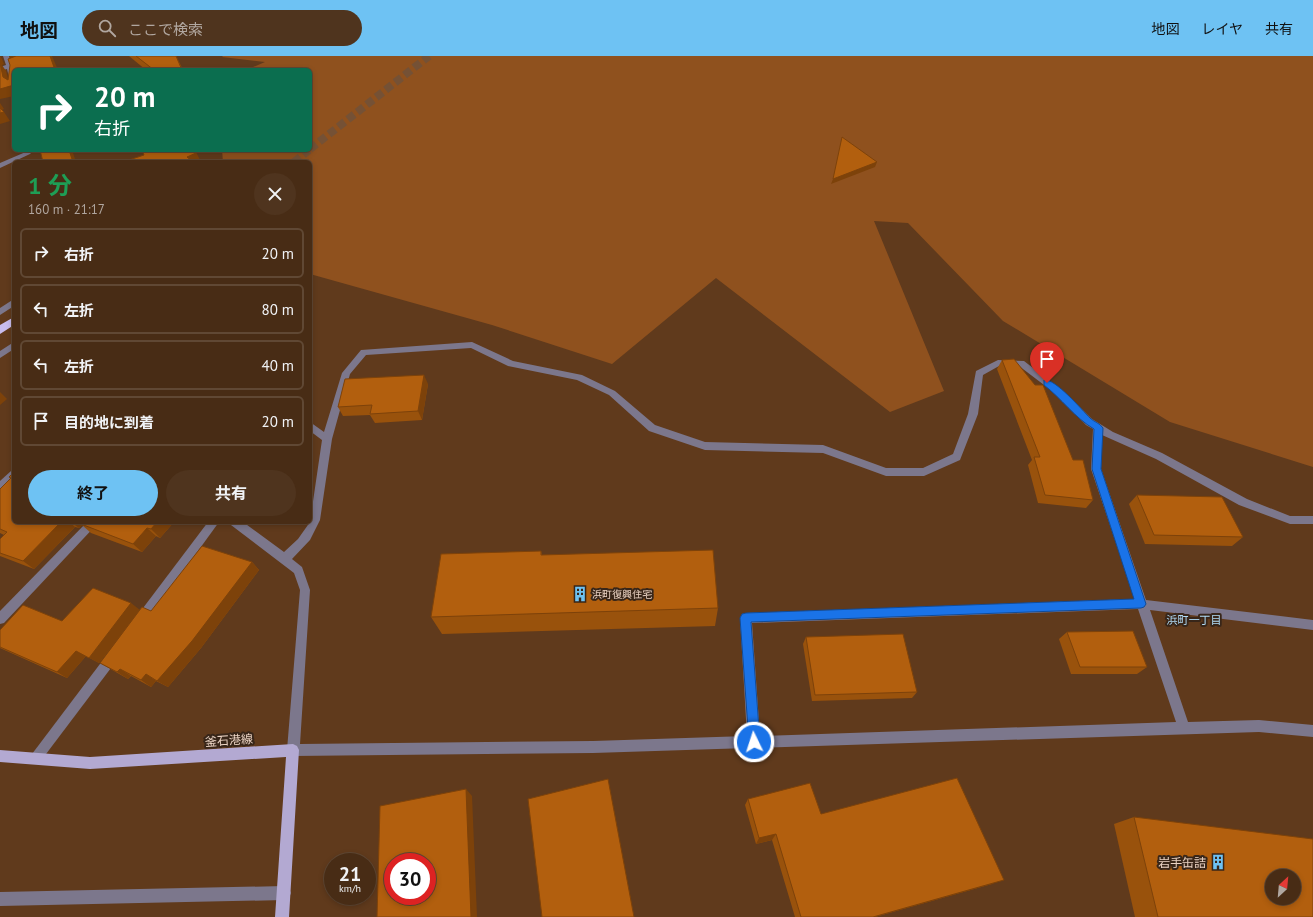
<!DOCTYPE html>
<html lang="ja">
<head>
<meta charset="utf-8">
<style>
  :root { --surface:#482c15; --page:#4f341e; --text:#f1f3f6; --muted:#b1a7a0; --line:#604834; --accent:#6ec2f3 }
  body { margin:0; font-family:"PT Sans","Noto Sans JP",sans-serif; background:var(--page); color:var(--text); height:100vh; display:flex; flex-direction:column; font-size:15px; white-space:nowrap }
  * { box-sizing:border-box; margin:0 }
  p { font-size:13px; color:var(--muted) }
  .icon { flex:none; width:22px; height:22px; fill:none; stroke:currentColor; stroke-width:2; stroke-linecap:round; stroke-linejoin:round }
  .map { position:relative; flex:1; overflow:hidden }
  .side { position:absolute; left:12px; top:104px; width:300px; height:364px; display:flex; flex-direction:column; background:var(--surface); border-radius:6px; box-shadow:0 2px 6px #0003,0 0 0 1px var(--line) }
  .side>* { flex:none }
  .hud { position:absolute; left:12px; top:12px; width:300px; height:84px; border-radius:6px; box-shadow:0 2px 6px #0003,0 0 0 1px var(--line); background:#0b6e4f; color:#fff; overflow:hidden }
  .needle { width:26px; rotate:26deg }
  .controls { position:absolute; left:1265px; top:813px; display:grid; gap:8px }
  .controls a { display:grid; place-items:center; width:36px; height:36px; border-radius:50%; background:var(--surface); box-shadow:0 2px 6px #0003,0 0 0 1px var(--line); font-size:20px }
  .speed { position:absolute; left:324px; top:797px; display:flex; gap:8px; font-size:20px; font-weight:700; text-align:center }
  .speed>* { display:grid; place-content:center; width:52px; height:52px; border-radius:50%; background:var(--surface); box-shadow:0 2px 6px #0003,0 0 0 1px var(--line); line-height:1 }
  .speed small { font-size:10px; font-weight:400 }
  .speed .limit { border:6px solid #d22; background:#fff; color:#111 }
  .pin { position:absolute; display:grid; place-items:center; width:34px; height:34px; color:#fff; margin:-41px -17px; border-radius:50% 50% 50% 0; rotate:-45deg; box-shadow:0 0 4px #0007 }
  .pin .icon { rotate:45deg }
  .me { position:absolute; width:44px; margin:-22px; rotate:356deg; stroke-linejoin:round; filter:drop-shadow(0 0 3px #0008) }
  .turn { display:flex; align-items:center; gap:14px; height:84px; padding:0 16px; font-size:18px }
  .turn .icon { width:52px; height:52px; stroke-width:2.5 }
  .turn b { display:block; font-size:28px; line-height:34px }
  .round { display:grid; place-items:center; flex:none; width:42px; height:42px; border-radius:21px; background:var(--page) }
  .summary { display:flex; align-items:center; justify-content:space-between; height:68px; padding:0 16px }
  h1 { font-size:24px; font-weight:700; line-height:30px; color:#1e9e55 }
  .action { display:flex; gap:8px; margin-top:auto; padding:8px 16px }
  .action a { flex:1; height:46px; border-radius:24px; background:var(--accent); color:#111; font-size:16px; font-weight:700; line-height:46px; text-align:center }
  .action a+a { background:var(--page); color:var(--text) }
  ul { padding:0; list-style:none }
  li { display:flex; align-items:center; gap:12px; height:50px; margin:0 8px 6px; padding:0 8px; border:2px solid var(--line); border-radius:6px }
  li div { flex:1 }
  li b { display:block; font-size:15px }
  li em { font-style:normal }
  header { display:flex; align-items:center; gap:24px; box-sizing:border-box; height:56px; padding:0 20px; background:var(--accent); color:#111 }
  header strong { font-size:19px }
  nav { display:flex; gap:22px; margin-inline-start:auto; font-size:14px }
  .search { width:280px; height:36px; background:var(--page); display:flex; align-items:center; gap:10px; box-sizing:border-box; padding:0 14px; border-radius:22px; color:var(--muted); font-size:15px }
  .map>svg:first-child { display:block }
  .green { fill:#8f511e }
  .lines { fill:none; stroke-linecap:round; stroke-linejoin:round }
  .highway-tunnel { stroke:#755135; stroke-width:8; stroke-dasharray:8 4; stroke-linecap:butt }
  .minor { fill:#7c778c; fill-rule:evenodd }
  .major { fill:#b3a9d2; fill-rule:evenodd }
  .highway { fill:#c8bced; fill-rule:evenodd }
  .wall { fill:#99520c }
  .shaded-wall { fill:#7d420a }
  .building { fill:#b25f0e; stroke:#7d420a; fill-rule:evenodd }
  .route { fill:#1a73e8; stroke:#114b97 }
  .labels { text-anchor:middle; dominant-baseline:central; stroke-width:4; stroke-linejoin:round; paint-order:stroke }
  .poi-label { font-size:10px; fill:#ead2c2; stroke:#382619; text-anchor:start }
  .neighbourhood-label { font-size:11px; fill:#b1ddf8; stroke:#382619 }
  .near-street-label { font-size:12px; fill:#ead2c2; stroke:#382619 }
  .near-poi-label { font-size:12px; fill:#ead2c2; stroke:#382619; text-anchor:end }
</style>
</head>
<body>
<header>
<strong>地図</strong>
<div class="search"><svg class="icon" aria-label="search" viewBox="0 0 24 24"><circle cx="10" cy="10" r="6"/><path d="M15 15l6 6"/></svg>ここで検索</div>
<nav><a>地図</a><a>レイヤ</a><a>共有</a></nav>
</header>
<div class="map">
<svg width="1313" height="861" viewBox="0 0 1313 861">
  <rect width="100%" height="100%" fill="#603a1c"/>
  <!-- green -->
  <path class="green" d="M223,0H1313V411L1170,366L1003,265L908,167L874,165L944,335L890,356L716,222L612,308L492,269L310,218V106H223L222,94H310V14H246L265,6L222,1Z"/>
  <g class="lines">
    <!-- highway-tunnel -->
    <g class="highway-tunnel">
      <path d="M310,93L429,0"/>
      <path d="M294,106L309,94"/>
    </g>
    <!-- minor -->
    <g class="minor">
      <path d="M3,0H9L11,7L31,0H40L12,11L14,18V31L11,29L7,13L0,15V11L6,9Z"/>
      <path d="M28,95L31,97L30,98L0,112V107Z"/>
      <path d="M14,243V250L0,259V252Z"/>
      <path d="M14,286V293L0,302V295Z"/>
      <path d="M472,286L513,305L582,319L615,335L655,369L705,386L823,389L886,412H923L953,398L968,358L976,315L998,304L1024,305L1062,334L1092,363L1113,376L1162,397L1247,443L1290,460H1313V468H1290L1239,449L1156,403L1102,379L1101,413L1146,544L1313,564V574L1150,554L1188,666L1259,664L1313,669V681L1259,676L593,697L293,700L289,698L287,694L300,534L294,517L231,469L230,466H243L284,496L298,483L310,466L322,384L310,375V366L324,376L342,317L361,294ZM471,292L508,310L577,324L609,339L649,375L705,394L823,397L886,420H924L960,404L978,358L983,319L999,310H1019L1056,338L1086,369L1093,373L1091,413L1135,543L746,557L742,558L740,562L747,680L593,685L300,688L310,534L302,511L292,503L310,484L320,464L332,383L350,318L366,299ZM1138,553L1176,666L760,680L752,567Z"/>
      <path d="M14,414V424L4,434L0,435V425L11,415Z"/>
      <path d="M87,466H99L4,567L0,568V555Z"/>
      <path d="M208,466H219L145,568L141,569L137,568L135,564L137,560Z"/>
      <path d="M113,594L117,596L119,600L117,604L40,706L36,708L32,706L30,702L32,698L109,596Z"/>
      <path d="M284,830L289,832L291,837L289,842L284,844L0,850V836Z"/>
    </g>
    <!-- major -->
    <path class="major" d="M293,688L297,690L299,694L289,861H275L286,701L90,713L0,706V694L90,701Z"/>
    <!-- highway -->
    <path class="highway" d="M14,261V269L0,278V269Z"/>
  </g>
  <!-- wall -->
  <g class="wall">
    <path d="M129,0H176L183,14H146Z"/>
    <path d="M1002,304L1073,404L1093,444L1086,452L1038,447L1028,409L1032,404L997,313Z"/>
    <path d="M428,328L422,364L375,367L370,359L343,360L338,351Z"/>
    <path d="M14,416V466H174L160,482L156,480L142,496L91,477L82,469L79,472L75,471L34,513L0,500V497L4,479L0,477V433L11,422L9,421Z"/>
    <path d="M1137,439L1243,481L1232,490L1145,488L1129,448Z"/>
    <path d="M541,495L542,499L718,552L715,570L442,578L431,561Z"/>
    <path d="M252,506L259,514L201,592L168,631L156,625L151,631L131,620L128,623L100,607L151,555Z"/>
    <path d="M140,554L99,607L86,600L67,622L0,592V574L62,565Z"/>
    <path d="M1067,576L1147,611L1137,618H1071L1059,583Z"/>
    <path d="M806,581L917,636L912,642L812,645L803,588Z"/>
    <path d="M748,743L821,758L992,828L875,861H795L772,784L756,788L745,749Z"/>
    <path d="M1134,761L1313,861H1135L1114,768Z"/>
  </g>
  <!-- shaded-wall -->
  <g class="shaded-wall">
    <path d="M0,0L2,3L4,8L2,9L6,15L10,29L3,21L0,10Z"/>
    <path d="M9,0H26L12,5Z"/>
    <path d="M50,0H52L58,14H55Z"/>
    <path d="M14,29V40L0,43V33Z"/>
    <path d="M0,47L4,53L0,55Z"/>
    <path d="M4,56L10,65L0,68V57Z"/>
    <path d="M69,94H72L76,106H73Z"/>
    <path d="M195,94L201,106H190L187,101Z"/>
    <path d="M877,106L875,111L831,128L833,123Z"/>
    <path d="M424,319L428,328L422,364L418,355Z"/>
    <path d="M0,336L7,343L0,349Z"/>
    <path d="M61,466H69L75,471L34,513L23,505Z"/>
    <path d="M71,466H85L81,468L82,469L79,472Z"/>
    <path d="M157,466H174L160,482L151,473Z"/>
    <path d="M147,472L156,480L142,496L133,488Z"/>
    <path d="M252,506L259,514L201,592L168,631L157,625Z"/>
    <path d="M131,547L140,554L99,607L89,602Z"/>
    <path d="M76,595L86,600L67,622L57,616Z"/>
    <path d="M120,613L131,620L128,623L117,616Z"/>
    <path d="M146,618L156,625L151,631L141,624Z"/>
    <path d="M466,733L472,740L477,861H471Z"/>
    <path d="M776,778L772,784L756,788L759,782Z"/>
    <path d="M1004,824L992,828L875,861H873Z"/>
  </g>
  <!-- building -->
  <g class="building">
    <path d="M16,0H50L55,14H14V29L0,33V7L3,21L8,24L10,9L8,3Z"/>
    <path d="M136,0H176L182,14H154Z"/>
    <path d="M0,52L4,56L0,57Z"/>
    <path d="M842,81L877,106L833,123Z"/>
    <path d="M40,94H69L73,106H43Z"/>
    <path d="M142,94H195L196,97L187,101L193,106H123L144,99Z"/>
    <path d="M1014,303L1035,329H1043L1073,404H1083L1093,444L1045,439L1034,401H1040L1002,304Z"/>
    <path d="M424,319L418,355L370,358L372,349L338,351L345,323Z"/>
    <path d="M14,416V466H61L23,505L0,497V483L7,476L0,473V433L11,422L9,421Z"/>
    <path d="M1137,439L1222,441L1243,481L1154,479Z"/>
    <path d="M83,466H157L151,473L147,472L133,488L81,468Z"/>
    <path d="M202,490L252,506L192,585L157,625L146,618L141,624L120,613L117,616L100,607L142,551L151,555Z"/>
    <path d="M713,494L718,552L431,561L441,498L541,495V499Z"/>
    <path d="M93,532L131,547L89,602L76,595L57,616L0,591V574L23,549L62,565Z"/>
    <path d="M1133,575L1147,611H1080L1067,576Z"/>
    <path d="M903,578L917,636L815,639L806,581Z"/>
    <path d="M957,722L1004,824L873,861H801L776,778L759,782L748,743L810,727L821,758Z"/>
    <path d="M608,723L634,861H542L528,743Z"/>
    <path d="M466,733L471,861H377L380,750ZM393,806H427V840H393Z"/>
    <path d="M1134,761L1313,783V861H1158ZM1272,820H1294V842H1272Z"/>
  </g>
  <!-- route -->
  <path class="route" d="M1044,324C1055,322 1082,354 1090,362C1094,366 1100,367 1103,372L1101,413L1146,548L1144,551L1141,552L751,566L760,686L758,690L754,691L750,690L749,686L740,562L742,558L746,557L1134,543L1092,413L1094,373C1075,362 1061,342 1044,329Z"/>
  <!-- icons -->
  <defs>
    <g id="building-bare" transform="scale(1.2)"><path d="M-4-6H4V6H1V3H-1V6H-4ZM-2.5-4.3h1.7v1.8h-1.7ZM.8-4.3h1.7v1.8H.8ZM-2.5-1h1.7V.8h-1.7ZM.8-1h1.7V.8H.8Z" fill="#6ec2f3" stroke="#382619" stroke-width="2.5" paint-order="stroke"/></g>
  </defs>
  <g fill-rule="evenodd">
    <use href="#building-bare" x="580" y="538"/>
    <use href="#building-bare" x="1218" y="806"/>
  </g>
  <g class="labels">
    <!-- poi labels -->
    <g class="poi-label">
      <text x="592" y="538">浜町復興住宅</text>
    </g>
    <!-- neighbourhood labels -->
    <g class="neighbourhood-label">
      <text x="1194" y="564">浜町一丁目</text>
    </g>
    <!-- near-street labels -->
    <g class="near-street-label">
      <text transform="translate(229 684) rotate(-4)">釜石港線</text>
    </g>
    <!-- near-poi labels -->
    <g class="near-poi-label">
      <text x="1206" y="806">岩手缶詰</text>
    </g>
  </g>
</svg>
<div class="controls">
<a><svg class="needle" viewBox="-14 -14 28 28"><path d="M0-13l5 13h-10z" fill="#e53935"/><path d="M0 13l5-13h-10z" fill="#b1a7a0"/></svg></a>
</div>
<div class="speed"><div>21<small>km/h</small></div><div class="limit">30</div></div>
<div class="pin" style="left:1047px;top:327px;background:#d93025"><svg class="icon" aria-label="arrive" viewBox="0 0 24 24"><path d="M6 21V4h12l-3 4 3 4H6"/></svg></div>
<svg class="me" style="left:754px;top:686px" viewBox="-20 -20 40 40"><circle r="17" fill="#1a73e8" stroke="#fff" stroke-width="3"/><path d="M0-11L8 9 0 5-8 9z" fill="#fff"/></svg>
<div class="hud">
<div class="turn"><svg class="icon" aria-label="right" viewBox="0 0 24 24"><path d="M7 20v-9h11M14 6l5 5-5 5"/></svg><div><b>20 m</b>右折</div></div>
</div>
<section class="side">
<div class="summary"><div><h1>1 分</h1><p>160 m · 21:17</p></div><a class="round"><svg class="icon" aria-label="close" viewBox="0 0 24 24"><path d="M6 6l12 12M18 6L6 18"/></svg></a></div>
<ul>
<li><svg class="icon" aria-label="right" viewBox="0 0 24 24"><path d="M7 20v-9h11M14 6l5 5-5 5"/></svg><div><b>右折</b></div><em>20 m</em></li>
<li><svg class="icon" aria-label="left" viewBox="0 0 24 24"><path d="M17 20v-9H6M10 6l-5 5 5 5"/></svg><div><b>左折</b></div><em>80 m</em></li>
<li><svg class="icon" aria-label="left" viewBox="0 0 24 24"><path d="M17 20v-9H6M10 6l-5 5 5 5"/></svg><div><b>左折</b></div><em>40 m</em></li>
<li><svg class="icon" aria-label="arrive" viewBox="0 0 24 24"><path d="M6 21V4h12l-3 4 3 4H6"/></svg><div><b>目的地に到着</b></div><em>20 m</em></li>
</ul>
<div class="action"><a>終了</a><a>共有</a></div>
</section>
</div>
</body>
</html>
